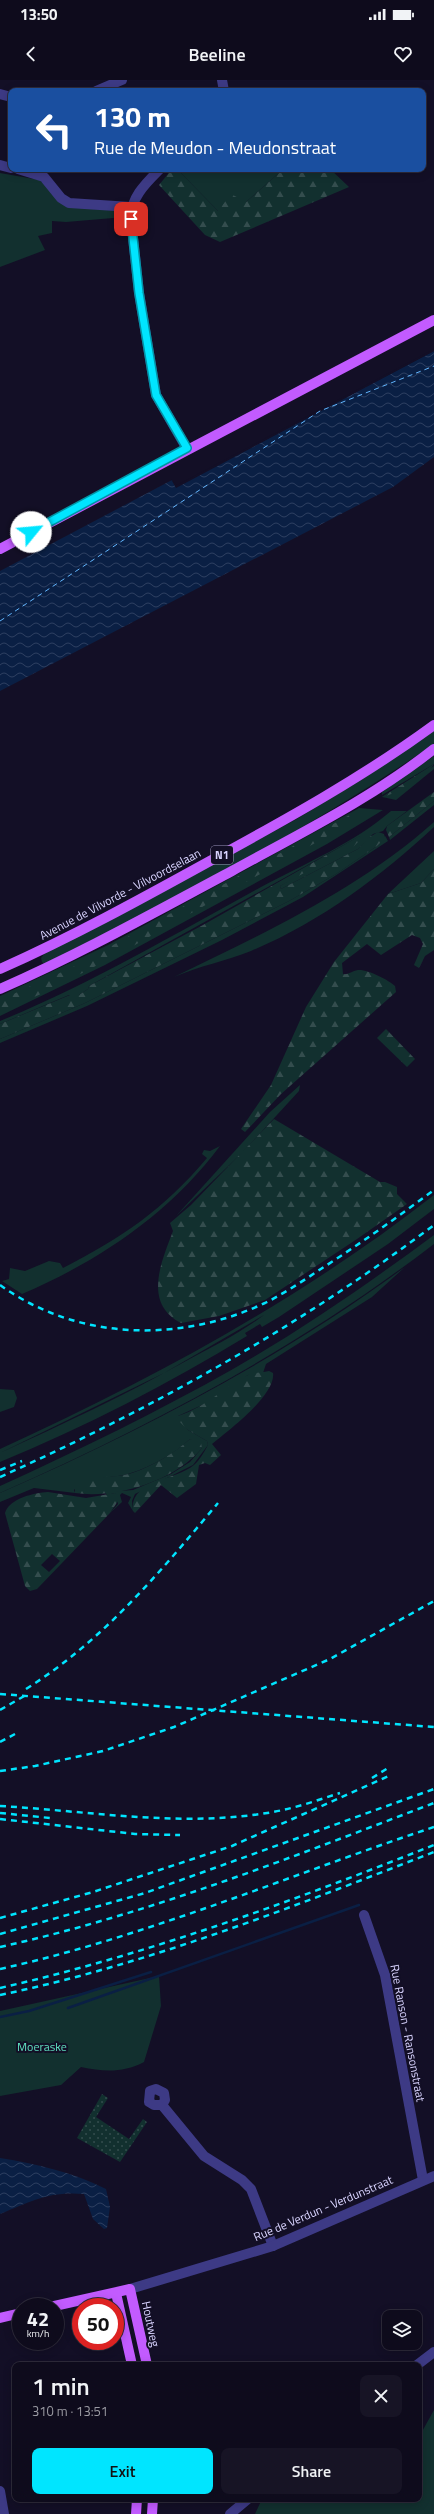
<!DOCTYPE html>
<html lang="en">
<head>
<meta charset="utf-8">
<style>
  :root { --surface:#0e0b1c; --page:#171425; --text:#f1f3f6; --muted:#9b9ba3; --line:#2e2b3b; --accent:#00e5ff }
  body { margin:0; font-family:"Titillium Web",sans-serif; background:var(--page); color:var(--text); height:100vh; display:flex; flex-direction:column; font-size:15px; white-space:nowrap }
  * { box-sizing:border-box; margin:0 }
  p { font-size:13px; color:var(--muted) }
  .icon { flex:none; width:22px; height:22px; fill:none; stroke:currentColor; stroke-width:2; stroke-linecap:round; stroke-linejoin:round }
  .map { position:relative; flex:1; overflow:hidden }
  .side { position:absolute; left:12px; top:2282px; width:410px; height:140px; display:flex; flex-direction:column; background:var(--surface); border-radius:8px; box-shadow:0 2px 10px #0003,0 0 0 1px var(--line) }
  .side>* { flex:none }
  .hud { position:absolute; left:8px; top:8px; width:418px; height:84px; border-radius:8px; box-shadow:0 2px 10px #0003,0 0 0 1px var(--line); background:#1a4fa0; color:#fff; overflow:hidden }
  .buttons { position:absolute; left:382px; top:2230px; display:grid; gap:8px }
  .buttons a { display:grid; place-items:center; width:40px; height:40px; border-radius:8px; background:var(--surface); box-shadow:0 2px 10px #0003,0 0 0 1px var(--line); font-size:20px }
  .speed { position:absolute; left:12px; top:2218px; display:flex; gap:8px; font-size:20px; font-weight:700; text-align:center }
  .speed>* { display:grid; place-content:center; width:52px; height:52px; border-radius:50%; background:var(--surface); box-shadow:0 2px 10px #0003,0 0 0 1px var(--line); line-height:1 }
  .speed small { font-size:10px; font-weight:400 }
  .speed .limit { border:6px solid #d22; background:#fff; color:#111 }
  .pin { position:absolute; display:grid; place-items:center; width:34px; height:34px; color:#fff; margin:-17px; border-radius:8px; box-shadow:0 2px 6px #0006 }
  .me { position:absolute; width:44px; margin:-22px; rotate:62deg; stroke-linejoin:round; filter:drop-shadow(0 0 3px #0008) }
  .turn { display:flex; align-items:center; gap:14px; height:84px; padding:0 20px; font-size:18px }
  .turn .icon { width:52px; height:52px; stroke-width:2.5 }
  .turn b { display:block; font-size:28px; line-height:34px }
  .round { display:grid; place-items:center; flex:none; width:42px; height:42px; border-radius:8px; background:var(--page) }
  .summary { display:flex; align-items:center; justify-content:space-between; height:68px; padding:0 20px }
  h1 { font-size:24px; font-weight:600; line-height:30px }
  .primary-button { display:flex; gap:8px; margin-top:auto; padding:8px 20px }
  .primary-button a { flex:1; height:46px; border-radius:8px; background:var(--accent); color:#111; font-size:16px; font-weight:600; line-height:46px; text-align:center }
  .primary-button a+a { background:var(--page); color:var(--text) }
  .status { display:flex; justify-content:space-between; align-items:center; height:28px; padding:0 20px; background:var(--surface); direction:ltr }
  .status svg { height:11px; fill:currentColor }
  header { display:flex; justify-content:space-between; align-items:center; height:52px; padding:0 20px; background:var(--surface); font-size:18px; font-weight:600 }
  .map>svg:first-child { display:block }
  .green { fill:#12302f }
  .forest { fill:url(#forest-firs); fill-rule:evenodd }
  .garden { fill:url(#garden-dots) }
  .water { fill:url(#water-waves) }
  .pier { fill:#130f26 }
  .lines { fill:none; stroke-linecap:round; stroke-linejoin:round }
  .stream { stroke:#0a1f44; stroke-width:2.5 }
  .ferry { stroke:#62b6ff; stroke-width:1; stroke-dasharray:5 4; stroke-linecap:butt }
  .minor { stroke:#3d3a85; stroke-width:10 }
  .major { stroke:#c25bff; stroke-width:10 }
  .rail { stroke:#00e5ff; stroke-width:2.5; stroke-dasharray:6 5; stroke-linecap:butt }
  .route-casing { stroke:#0095a6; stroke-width:10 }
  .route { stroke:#00e5ff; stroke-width:7 }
  .labels { text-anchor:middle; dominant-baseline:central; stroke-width:4; stroke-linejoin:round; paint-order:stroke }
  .shield { fill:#130f26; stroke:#9e99be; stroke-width:1 }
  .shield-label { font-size:11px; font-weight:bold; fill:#d9d4ff }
  .street-label { font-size:12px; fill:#d9d4ff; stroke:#130f26 }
  .park-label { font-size:12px; fill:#5fe0c0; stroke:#130f26 }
</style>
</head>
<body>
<div class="status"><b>13:50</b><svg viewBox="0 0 49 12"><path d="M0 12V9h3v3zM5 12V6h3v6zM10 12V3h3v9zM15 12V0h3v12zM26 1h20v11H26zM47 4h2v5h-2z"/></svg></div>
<header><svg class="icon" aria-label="back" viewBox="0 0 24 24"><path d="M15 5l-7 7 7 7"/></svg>Beeline<svg class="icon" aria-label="heart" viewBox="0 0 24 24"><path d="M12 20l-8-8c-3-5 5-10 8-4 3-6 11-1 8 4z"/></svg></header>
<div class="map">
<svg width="434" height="2434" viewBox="0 0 434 2434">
  <defs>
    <pattern id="forest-firs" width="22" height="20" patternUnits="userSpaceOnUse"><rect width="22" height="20" fill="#12302f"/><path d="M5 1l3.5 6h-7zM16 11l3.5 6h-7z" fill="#344d4e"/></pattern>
    <pattern id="garden-dots" width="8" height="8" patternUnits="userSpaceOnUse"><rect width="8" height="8" fill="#12302f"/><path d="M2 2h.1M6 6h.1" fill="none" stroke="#344d4e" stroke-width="1.8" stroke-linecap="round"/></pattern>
    <pattern id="water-waves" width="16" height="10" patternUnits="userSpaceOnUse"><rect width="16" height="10" fill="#0a1f44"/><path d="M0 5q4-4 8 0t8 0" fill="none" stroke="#2d3f60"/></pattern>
  </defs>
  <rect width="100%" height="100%" fill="#130f26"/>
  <!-- green -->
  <g class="green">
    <path d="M177,89H278L279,93L246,122L219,132Z"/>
    <path d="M0,93L40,100L58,117L122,130L125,137L66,142L52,141V153L38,156L45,170L0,187Z"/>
    <path d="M434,651V664C311,748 178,818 44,884L42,882L41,878L44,874L295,740L358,702Z"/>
    <path d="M434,676V684L382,715V712Z"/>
    <path d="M434,686V689L396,720L382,717Z"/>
    <path d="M434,721V725L390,760L389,757Z"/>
    <path d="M359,728L383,730L327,764L105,885L0,936V916L108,865Z"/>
    <path d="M391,731H407L387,746L383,751L373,754L358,769L281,809L280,806L360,756L89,906L88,909L79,915H69L0,944V941C90,904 175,854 261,807C304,784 354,763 391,731Z"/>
    <path d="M434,742V747C380,797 320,842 251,871C226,881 199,886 174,897C264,853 358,810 434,742Z"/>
    <path d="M384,754L388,761L303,817L222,860L87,926L0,963V959L85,923L289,821L336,794L377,766L385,756Z"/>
    <path d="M434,771V789L421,803L388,814Z"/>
    <path d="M300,1005L299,1011L242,1073L176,1136L270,1032Z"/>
    <path d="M220,1066C169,1134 99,1181 22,1214L2,1201L9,1199L10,1188L25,1191L49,1181L60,1183L63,1188C123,1157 163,1130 207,1078L202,1074L204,1070L210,1071Z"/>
    <path d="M434,1115V1129L388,1164L279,1237L262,1247L260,1244L245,1253L247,1256C168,1304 85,1347 0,1382V1373C63,1344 125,1315 186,1281C212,1267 240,1253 264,1235L164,1293L0,1373V1369C153,1299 301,1219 434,1115Z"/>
    <path d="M434,1155V1164C301,1266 153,1345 0,1413V1406C79,1370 157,1332 233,1289C303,1249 369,1203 434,1155Z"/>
    <path d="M405,1187L372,1217L266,1284L263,1293L248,1295L213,1320L178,1336L188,1350L207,1361L208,1365L193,1385L135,1414L132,1421L133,1431L128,1423L131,1417L122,1413L120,1415L122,1422L110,1433L118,1424L115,1413L107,1415L105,1412L133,1410L171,1394L190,1382L202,1368L190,1359C174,1374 153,1386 131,1393C111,1400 89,1394 74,1410L75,1413L34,1408L0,1422V1413C141,1351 280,1279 405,1187Z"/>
    <path d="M0,1309L14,1310L17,1318L14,1327L0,1332Z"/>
    <path d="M159,1896L161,1926L144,1982C123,1993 104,1992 81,1987L61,2005L0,2016V1931Z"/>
    <path d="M434,2330V2434H255L262,2419H419V2357Z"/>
  </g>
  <!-- forest -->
  <g class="forest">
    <path d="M172,89H177L218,131L231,114L246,122L279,93L278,89H330L349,107L220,162L205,155L159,105Z"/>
    <path d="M434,684C432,691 391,717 382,717Z"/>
    <path d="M434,712V721L389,757L386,750L387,746Z"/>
    <path d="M357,731L360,737L354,741L126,870L50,910L0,932V920L73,887Z"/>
    <path d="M378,752L384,754L385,758L377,766L336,794L289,821L85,923L0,959V944L70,915H79L88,909L89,906L203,845L358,757L362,758L354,766L280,806L281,809L358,769L368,758Z"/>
    <path d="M434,789V870L425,876L419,888L414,885L423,864L420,858L412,855L381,875L367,864L342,883L343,894C348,895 352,891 358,890C367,889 389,900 395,906L396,912L281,1014L245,1052L241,1049L271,1005L306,927L334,882L388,814L421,803Z"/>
    <path d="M386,949L415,979L407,987L377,958Z"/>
    <path d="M274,1039L380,1102H385L397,1107V1114L407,1124L357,1159L265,1220L219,1236L181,1243C143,1223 161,1183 173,1151L170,1143L191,1125Z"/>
    <path d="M269,1291L273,1293C276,1315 228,1351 212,1364L221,1375L210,1385L205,1383L199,1385L196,1404L177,1418L161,1405L135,1433L133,1431C129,1400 175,1401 194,1385C200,1380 204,1372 208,1365L207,1361L188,1350L177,1339L178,1336C208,1326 222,1308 248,1295C254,1292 262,1293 269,1291Z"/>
    <path d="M190,1359L201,1363L202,1368C175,1401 116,1419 75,1413V1407C87,1394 115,1399 132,1393C153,1386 173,1374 190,1359Z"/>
    <path d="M48,1412L86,1418L115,1413L120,1418L110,1433L37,1509L30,1511L25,1506L5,1433C10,1418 34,1413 48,1412ZM52,1474L60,1481L49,1492L41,1485Z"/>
  </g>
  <!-- garden -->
  <path class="garden" d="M102,2014L108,2018L96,2037L129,2059L143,2039L147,2042L120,2082L77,2058Z"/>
  <!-- water -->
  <g class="water">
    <path d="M434,271V377L393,407L0,611V491L172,400L176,407Z"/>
    <path d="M0,2078C37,2084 72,2092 106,2109L110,2127L107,2148L104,2149L93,2139L84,2114C49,2111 32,2121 0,2134Z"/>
  </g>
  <!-- pier -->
  <path class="pier" d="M434,269V271L176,408L171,399L177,405Z"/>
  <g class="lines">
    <!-- stream -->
    <g class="stream">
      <path d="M68,1928L359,1825"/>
      <path d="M0,1937L29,1931L151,1892"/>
    </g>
    <!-- ferry -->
    <path class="ferry" d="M0,541L320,331L434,286"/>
    <!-- minor -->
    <g class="minor">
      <path d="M222,0L224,11"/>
      <path d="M96,11L122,0"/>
      <path d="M0,14L11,17"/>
      <path d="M0,85L11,88"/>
      <path d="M18,89L44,97L61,118L69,123L131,127"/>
      <path d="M160,89C146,103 130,118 131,139L139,213L156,315L187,369"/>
      <path d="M364,1835L385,1895L423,2100"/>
      <path d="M162,2025H154L149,2022L150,2011L156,2009L164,2013L165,2020L162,2025L204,2076L242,2100L251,2109L273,2166"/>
      <path d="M130,2209L273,2166L434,2096"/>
      <path d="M417,2285L434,2272"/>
      <path d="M0,2411L4,2434"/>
      <path d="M230,2434L248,2419"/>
    </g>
    <!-- major -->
    <g class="major">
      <path d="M0,469L434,240"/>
      <path d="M0,889C72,857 141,819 210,781C287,739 363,697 434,645"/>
      <path d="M0,909C80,874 155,832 232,791C301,753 372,718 434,669"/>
      <path d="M116,2213L132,2285"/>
      <path d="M50,2227L130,2209L147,2285"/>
      <path d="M0,2238L21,2233"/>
      <path d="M136,2434L137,2419"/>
      <path d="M152,2434L153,2419"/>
    </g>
    <!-- rail -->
    <g class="rail">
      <path d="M0,1205C78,1261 180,1263 265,1223C287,1212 307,1198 327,1185C364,1161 399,1136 434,1110"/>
      <path d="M0,1390L22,1381"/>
      <path d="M0,1397C155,1327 298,1247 434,1145"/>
      <path d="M26,1609C104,1560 160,1492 218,1423"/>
      <path d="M0,1614L434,1647"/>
      <path d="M0,1630L26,1615"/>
      <path d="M0,1662L15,1654"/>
      <path d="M0,1691L35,1686L103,1671L174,1647L330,1579L434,1521"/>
      <path d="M372,1698L388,1688"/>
      <path d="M0,1726C90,1731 183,1748 273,1732C296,1728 318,1720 340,1713"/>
      <path d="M0,1733L50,1738"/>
      <path d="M0,1739L135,1754L180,1755"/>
      <path d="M0,1838L93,1812L232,1766L391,1695"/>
      <path d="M0,1854L145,1813L434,1709"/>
      <path d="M0,1867C149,1834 292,1777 434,1723"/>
      <path d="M0,1889C149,1856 289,1795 434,1747"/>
      <path d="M0,1908C149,1874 293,1821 434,1765"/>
      <path d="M0,1915C149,1884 292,1827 434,1772"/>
    </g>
  </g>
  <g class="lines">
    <!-- route casing -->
    <g class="route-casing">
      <path id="route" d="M31,452L187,368L156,315L139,213L131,139"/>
    </g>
    <!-- route -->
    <use href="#route" class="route"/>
  </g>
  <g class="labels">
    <!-- shield labels -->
    <rect class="shield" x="211" y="766" width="22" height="18" rx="3"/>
    <g class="shield-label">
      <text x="222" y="775">N1</text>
    </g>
    <!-- street labels -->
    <g class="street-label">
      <text transform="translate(120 814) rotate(-28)">Avenue de Vilvorde - Vilvoordselaan</text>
      <text transform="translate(408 1953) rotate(79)">Rue Ranson - Ransonstraat</text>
      <text transform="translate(323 2128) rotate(-23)">Rue de Verdun - Verdunstraat</text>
      <text transform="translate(151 2244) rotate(78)">Houtweg</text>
    </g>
    <!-- park labels -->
    <g class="park-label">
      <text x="42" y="1966">Moeraske</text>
    </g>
  </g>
</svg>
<div class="buttons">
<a><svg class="icon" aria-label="layers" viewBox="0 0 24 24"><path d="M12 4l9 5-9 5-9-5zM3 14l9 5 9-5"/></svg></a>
</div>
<div class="speed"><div>42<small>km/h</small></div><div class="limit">50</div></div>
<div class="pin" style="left:131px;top:139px;background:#d93025"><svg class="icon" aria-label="arrive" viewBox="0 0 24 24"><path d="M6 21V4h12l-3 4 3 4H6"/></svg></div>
<svg class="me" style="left:31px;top:452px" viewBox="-20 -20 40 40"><circle r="19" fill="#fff"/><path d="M0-13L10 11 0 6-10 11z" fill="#00e5ff"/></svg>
<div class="hud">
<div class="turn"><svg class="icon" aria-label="left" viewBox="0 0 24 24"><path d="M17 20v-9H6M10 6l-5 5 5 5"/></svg><div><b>130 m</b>Rue de Meudon - Meudonstraat</div></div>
</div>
<section class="side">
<div class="summary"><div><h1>1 min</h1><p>310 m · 13:51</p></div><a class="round"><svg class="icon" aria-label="close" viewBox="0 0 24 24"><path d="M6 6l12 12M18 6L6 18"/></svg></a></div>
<div class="primary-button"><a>Exit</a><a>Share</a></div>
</section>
</div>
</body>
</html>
